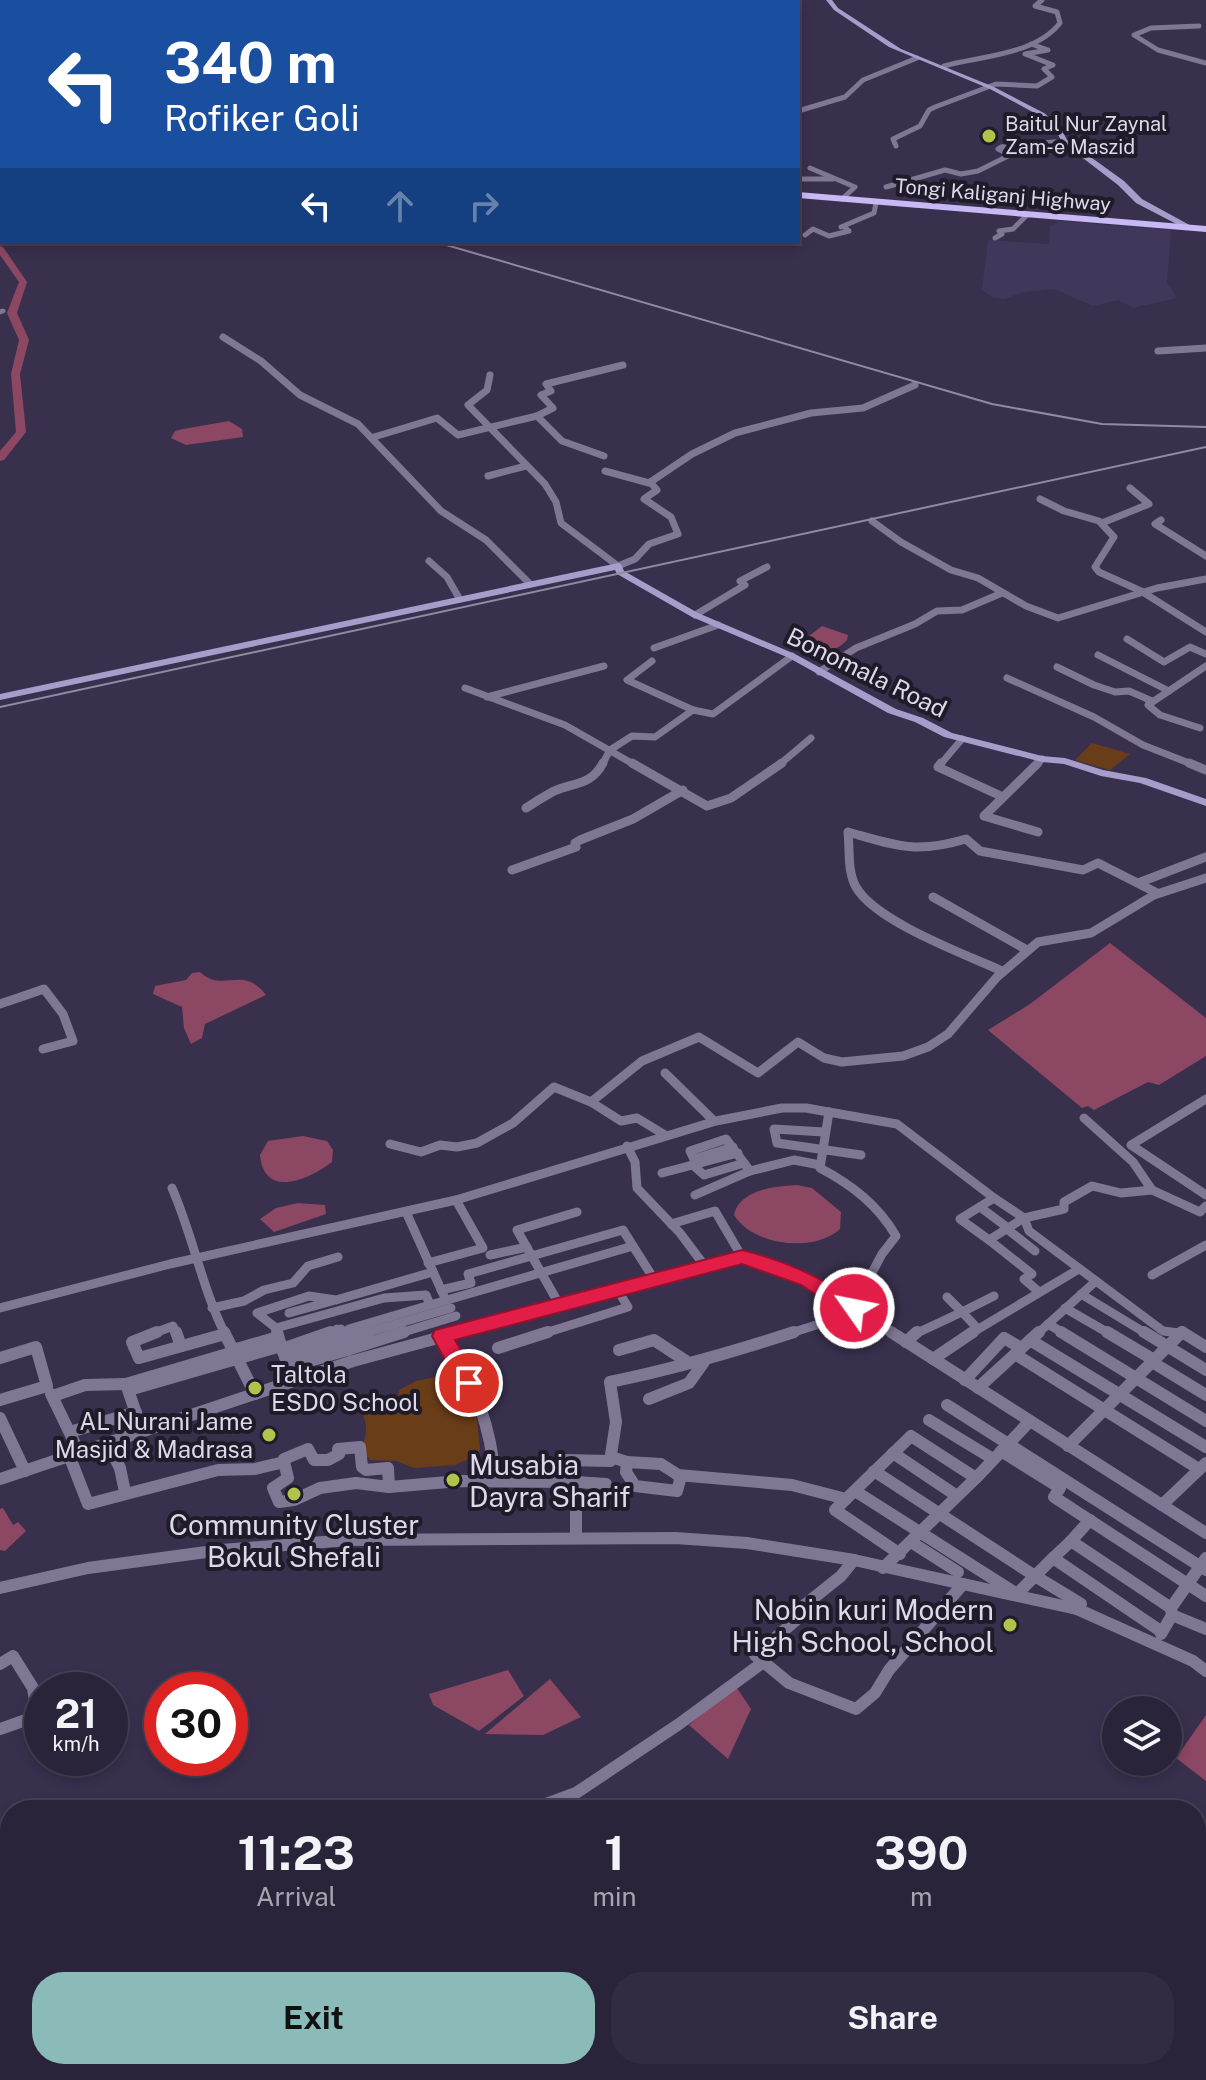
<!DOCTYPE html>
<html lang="en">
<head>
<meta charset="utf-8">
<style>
  :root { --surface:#2a243a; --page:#322c42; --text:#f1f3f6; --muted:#a5a4af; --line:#464154; --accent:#8bbbb9 }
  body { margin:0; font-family:"Public Sans",sans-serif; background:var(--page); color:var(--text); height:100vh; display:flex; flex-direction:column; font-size:30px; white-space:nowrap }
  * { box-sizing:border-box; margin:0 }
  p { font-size:26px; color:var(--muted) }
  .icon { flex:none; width:44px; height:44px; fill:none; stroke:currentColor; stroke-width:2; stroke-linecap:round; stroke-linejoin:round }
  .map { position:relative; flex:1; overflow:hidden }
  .panel { position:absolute; left:0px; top:1800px; width:1206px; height:280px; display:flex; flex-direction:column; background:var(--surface); border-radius:32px 32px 0 0; box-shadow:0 4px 12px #0003,0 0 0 2px var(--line) }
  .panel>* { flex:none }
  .top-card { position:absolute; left:0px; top:0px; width:800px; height:244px; box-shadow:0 4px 12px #0003,0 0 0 2px var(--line); background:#1a4fa0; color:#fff; overflow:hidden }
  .buttons { position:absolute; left:1102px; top:1696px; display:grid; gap:16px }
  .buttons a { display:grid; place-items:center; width:80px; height:80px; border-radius:50%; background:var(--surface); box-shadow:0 4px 12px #0003,0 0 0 2px var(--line); font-size:40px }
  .speed { position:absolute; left:24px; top:1672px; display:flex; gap:16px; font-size:40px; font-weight:700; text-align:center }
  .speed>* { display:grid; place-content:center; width:104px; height:104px; border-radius:50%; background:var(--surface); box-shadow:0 4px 12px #0003,0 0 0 2px var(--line); line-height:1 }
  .speed small { font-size:20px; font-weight:400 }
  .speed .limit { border:12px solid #d22; background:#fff; color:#111 }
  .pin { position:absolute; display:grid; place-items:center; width:68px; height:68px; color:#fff; margin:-34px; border:4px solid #fff; border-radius:50%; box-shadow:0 2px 8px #0007 }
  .me { position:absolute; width:88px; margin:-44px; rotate:303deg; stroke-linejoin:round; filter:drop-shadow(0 0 6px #0008) }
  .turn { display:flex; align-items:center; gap:28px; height:168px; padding:0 32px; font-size:36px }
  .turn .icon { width:104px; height:104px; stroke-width:2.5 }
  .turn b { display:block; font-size:56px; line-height:68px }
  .lanes { display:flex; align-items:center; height:76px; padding:0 32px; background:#0003; justify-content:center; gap:40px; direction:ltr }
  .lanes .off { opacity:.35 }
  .eta { display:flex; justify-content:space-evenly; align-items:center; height:136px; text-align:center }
  .eta b { font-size:48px; font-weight:700; line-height:56px }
  .button { display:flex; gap:16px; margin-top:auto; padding:16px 32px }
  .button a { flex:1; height:92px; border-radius:32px; background:var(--accent); color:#111; font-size:32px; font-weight:700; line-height:92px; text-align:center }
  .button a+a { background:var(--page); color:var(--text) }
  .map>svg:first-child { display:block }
  .built { fill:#41375a }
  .green { fill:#6a3d19 }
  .water { fill:#8c4762 }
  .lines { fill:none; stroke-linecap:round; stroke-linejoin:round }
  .canal { stroke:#8c4762; stroke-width:10 }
  .river { fill:#8c4762; fill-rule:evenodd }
  .street-far3 { stroke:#7f7895; stroke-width:5 }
  .street-far2 { stroke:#7f7895; stroke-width:7 }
  .street-far1 { stroke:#7f7895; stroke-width:9 }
  .street { stroke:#7f7895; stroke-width:12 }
  .secondary { fill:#a89cca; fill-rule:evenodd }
  .primary { fill:#c8b8f4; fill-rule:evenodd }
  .rail { stroke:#908aa2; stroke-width:2 }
  .route { fill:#e11d48; stroke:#92132f; stroke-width:2 }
  .poi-dot { fill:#b2c34c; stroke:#1f1b28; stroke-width:3 }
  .labels { text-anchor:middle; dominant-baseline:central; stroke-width:8; stroke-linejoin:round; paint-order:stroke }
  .far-poi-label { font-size:20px; fill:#ddd9eb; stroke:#1f1b28; text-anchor:start }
  .far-street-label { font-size:20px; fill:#ddd9eb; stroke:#1f1b28 }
  .street-label { font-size:24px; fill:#ddd9eb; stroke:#1f1b28 }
  .poi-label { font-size:24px; fill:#ddd9eb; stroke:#1f1b28; text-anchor:start }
  .near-poi-label { font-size:28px; fill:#ddd9eb; stroke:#1f1b28; text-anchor:start }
</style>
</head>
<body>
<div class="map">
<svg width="1206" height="2080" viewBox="0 0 1206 2080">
  <rect width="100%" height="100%" fill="#38304d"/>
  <!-- built -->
  <path class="built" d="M1060,221L1171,230L1167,283L1177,298L1133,308L1118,300L1093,306L1054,289L1025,292L1004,299L993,298L982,290L988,240L1049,244L1050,226Z"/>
  <!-- green -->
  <g class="green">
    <path d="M1092,743L1130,754L1110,770L1075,760Z"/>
    <path d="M435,1377L450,1383L467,1399L477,1420L480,1449L478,1455L455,1465L414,1468L397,1461L370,1460L362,1450C366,1434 370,1423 358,1408L398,1398L399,1390L416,1381Z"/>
  </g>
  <!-- water -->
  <g class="water">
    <path d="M229,421L242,429L243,437L186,445L171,438L175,431L183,429Z"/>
    <path d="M822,626L848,635L847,640C832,656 820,649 801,642Z"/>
    <path d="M1110,943L1206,1018V1056L1159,1085L1148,1082L1094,1110L1088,1106L1082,1108L988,1030L1030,1004Z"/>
    <path d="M200,972C224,994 242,964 266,995L205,1024L202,1038L191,1044L184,1028L182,1007L153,994L155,986L186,980L192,973Z"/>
    <path d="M303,1136L327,1141L333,1150L332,1162C310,1179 264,1200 260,1155L268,1141Z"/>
    <path d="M797,1185L812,1188L841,1212L840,1229C814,1253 753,1246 734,1215C739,1190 775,1186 797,1185Z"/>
    <path d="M298,1203L325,1205L326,1214L274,1232L260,1219L276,1208Z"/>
    <path d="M3,1508L13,1525L18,1522L26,1531L5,1551L0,1550V1509Z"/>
    <path d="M508,1670L524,1696L479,1731L433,1705L429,1694Z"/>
    <path d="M550,1679L581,1717L543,1735L485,1734Z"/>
    <path d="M735,1685L751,1709L728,1759L689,1725Z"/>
    <path d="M1206,1715V1781L1176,1758Z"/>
  </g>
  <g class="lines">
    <!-- canal -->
    <g class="canal">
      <path d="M0,1876L10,1875"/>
      <path d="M966,2070L985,2080"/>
      <path d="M995,2080L1011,2072L1016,2080"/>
    </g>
    <!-- river -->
    <path class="river" d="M0,246L3,247L27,282L17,313L29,340L20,374L26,432L4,460L0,461V451L16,432L11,374L19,340L7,313L19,282L0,255Z"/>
    <!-- street-far3 -->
    <g class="street-far3">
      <path d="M1199,26L1151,28L1134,35L1158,50L1206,63"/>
      <path d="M944,66C981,56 1035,55 1060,23L1057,12L1035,6L1042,0"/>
      <path d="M798,111L845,97L863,80L917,58"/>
      <path d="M896,146L893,139L920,126L929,110L935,107L996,84L1037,86L1052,77L1044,69L1053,65L1025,54L1048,50L1031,44"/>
      <path d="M810,168L855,187L842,199"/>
      <path d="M798,179H833"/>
      <path d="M886,187L945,170L961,174L978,171L1010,155L998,149L1001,147L1064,141"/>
      <path d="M841,227L874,213L876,203"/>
      <path d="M805,235L813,229L829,236L849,231L844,227"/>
      <path d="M995,238L1002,234L999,231L1013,229L1027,215"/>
      <path d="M0,312L3,311"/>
    </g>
    <!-- street-far2 -->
    <g class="street-far2">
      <path d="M223,337L261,361L300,395L358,424L441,511L486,540L530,584"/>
      <path d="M1158,351L1206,348"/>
      <path d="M490,375L487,390L468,405L545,484L556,502L561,523L618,566L635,559L649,544L678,534L671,517L644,499L657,490L650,482"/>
      <path d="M537,416L553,408L541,395L551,391L546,384L623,365"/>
      <path d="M374,437L437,418L458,435L537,416L562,441L604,456"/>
      <path d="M605,471L649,483L692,454L735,433L811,413L863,408L915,385"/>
      <path d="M488,476L526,466"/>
      <path d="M1040,499L1064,511L1099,521L1114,537L1095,567L1099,572L1141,591L1206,632"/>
      <path d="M1161,520L1155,524L1206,556"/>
      <path d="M872,521L901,542L951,570L978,578L1026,606L1058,618L1157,588L1206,579"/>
      <path d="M1102,523L1149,504L1130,488"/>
      <path d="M429,561L447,577L459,598"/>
      <path d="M695,615L745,585L740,581L767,567"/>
      <path d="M1127,639L1164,662L1190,647L1206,654"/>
      <path d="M654,648L718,625"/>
      <path d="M1098,655L1169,691"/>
      <path d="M652,661L627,680L693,710"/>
      <path d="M1057,667L1094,685L1115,692L1129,691L1152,701"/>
      <path d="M819,672L856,648L915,624L937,611L962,610L1002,593"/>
      <path d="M1007,678L1094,717L1143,745L1194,765"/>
      <path d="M465,688L565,725L635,765"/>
      <path d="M487,697L604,666"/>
      <path d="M1200,728L1160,715L1148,705L1206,666"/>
      <path d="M602,765L610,750L632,736L655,737L693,710L713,714L792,656"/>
      <path d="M779,765L811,738"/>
      <path d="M940,765L962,739"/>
      <path d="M1036,765L1042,759"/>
    </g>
    <!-- street-far1 -->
    <g class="street-far1">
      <path d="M632,763L707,806L731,798L782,763"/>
      <path d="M941,763L938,767L1003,797"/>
      <path d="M1038,763L984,816L1038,832"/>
      <path d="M1189,763L1206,770"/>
      <path d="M526,808C535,802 545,796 554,791C574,782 591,786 603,763"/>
      <path d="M512,870L576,847L575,843L580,840L633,819L683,790"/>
      <path d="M1138,883L1206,857"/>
      <path d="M933,897L1027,950"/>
      <path d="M1000,970C964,954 875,921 856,887C847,871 850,849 848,832C898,846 915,854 966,839L980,851L1083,870L1098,863L1157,893"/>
      <path d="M0,1004L44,989L63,1014L73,1041L43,1049"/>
      <path d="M665,1073L714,1121"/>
      <path d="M1206,1099L1131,1145L1206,1195"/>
      <path d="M591,1102L621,1121L637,1118L665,1135"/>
      <path d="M1084,1118L1133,1162L1152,1190"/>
      <path d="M824,1132L774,1129L777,1143L861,1155"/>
      <path d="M390,1144L421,1152L440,1145L457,1147L477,1143L513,1123L554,1087L591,1102L642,1061L699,1037L758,1073L798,1042L824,1058L842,1062L903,1056L928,1047L948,1034L997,977L1038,942L1091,933L1154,895L1206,878"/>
      <path d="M627,1146L635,1162L637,1188L680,1233L704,1265"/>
      <path d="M694,1159L690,1151L726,1139L750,1171"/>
      <path d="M696,1162L694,1159L733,1147"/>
      <path d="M694,1166L704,1175L744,1163"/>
      <path d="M662,1173L738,1153"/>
      <path d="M172,1188C193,1236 202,1288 225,1334"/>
      <path d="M695,1195L750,1171L794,1160L820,1165"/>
      <path d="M994,1198L1024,1218L1064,1209V1202L1092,1186L1121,1193L1152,1190L1200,1212L1206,1206"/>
      <path d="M980,1207L1008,1228"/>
      <path d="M406,1212L444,1296"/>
      <path d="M671,1224L715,1211L742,1257"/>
      <path d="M1007,1229L1035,1251"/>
      <path d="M989,1240L1032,1274L1024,1279L1039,1292"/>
      <path d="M490,1255L527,1247"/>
      <path d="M428,1263L483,1248L456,1200"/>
      <path d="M1152,1275L1206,1245"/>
      <path d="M441,1290L471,1283L468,1274L623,1230L633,1246"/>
      <path d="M1081,1294L1147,1334"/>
      <path d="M947,1297L962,1312L994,1296"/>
      <path d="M559,1304L517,1230L577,1212"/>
      <path d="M430,1305L633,1246L654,1279"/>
      <path d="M0,1308L170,1264L456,1200L716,1121L782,1108H806L897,1124L994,1198L960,1219L989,1240L1024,1218L1029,1231L1163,1331L1187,1334"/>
      <path d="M212,1308L244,1301L264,1290L293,1283L308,1266L338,1257"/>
      <path d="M1065,1308L1110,1334"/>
      <path d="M289,1313L332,1301"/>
      <path d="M1048,1324L1065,1334"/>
      <path d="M276,1328L257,1313L309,1296L336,1300L433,1272"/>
      <path d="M337,1329L340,1334"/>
      <path d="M152,1334L173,1326L176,1334"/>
      <path d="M278,1334L276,1328L384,1298L426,1295L430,1305L349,1329L352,1334"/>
      <path d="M325,1334L341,1329"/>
      <path d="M362,1334L451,1308"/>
      <path d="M397,1334L456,1316"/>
      <path d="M453,1334L742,1257C800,1270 845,1303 894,1334"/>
      <path d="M542,1334L628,1307L617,1289"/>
      <path d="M788,1334L850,1314L882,1254L896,1236C878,1205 852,1185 820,1168L829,1112"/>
      <path d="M915,1334L962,1312L978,1329"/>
      <path d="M970,1334L1079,1269"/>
      <path d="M1037,1334L1096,1281"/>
      <path d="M1180,1334L1182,1332"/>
    </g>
    <!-- street -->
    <g class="street">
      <path d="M157,1332L132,1342L139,1358L225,1334"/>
      <path d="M176,1332L181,1346"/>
      <path d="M224,1332L255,1394"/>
      <path d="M277,1332L282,1349"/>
      <path d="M339,1332L347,1350L404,1332"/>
      <path d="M351,1332L353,1336"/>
      <path d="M891,1332L1206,1533"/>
      <path d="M1061,1332L1206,1421"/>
      <path d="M1107,1332L1154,1360"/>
      <path d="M1144,1332L1206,1370"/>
      <path d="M1182,1332L1206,1347"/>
      <path d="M443,1336C473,1381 492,1426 495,1481"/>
      <path d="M1030,1340L1206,1447"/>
      <path d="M906,1342L917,1332"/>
      <path d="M498,1348L548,1332"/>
      <path d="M233,1350L278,1337"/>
      <path d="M619,1350L654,1340L686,1361"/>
      <path d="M1015,1354L1199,1469"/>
      <path d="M285,1357L369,1332"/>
      <path d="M0,1358L36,1347L47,1386L0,1400"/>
      <path d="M933,1359L973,1332"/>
      <path d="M1152,1362L1206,1395"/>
      <path d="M289,1367L347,1350"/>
      <path d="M294,1380L282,1349L331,1332"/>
      <path d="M965,1380L1004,1338L1021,1348"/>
      <path d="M978,1388L1039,1332"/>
      <path d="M129,1390L281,1346"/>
      <path d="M51,1394L79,1452"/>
      <path d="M53,1396L85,1385L126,1384"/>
      <path d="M649,1399L689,1383L704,1362"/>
      <path d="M947,1405L1206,1570"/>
      <path d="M0,1418L25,1471"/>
      <path d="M929,1420L993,1459"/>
      <path d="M142,1431L126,1384L234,1352"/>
      <path d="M70,1432L136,1412"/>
      <path d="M107,1442L120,1468L125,1492"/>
      <path d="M1068,1446L1182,1332"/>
      <path d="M1001,1451L1060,1488L1054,1497L1206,1596"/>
      <path d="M893,1453L957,1496"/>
      <path d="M69,1455L88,1504L218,1470L255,1469L284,1462V1459L308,1449L314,1460H328L339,1454L338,1449L360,1447L362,1467L366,1470L388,1468L389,1487"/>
      <path d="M611,1457L627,1462L626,1472L635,1486L677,1491L681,1476"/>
      <path d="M284,1462L288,1478L273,1488L279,1502L294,1500L320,1488L356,1483L389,1487L460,1481L576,1482V1538"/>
      <path d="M627,1462L661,1464L678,1475L792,1485L846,1499L911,1436L976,1478L883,1568"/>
      <path d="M874,1471L1035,1576L1053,1558"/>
      <path d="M976,1478L1030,1421"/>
      <path d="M0,1479L353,1361L460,1332"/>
      <path d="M566,1481L565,1460L610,1461L616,1422L610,1382C673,1369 733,1352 794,1332"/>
      <path d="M576,1482L606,1484"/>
      <path d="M855,1491L1014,1592"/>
      <path d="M846,1499L835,1510L900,1554"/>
      <path d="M1162,1505L1206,1463"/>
      <path d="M1090,1520L1071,1541L1171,1608"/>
      <path d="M1071,1541L1053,1558L1162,1632"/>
      <path d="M911,1542L958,1572"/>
      <path d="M854,1560L841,1576L801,1608V1615L795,1621L755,1655L789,1683L856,1709L875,1693L889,1670L963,1584"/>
      <path d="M0,1588L88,1568L221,1550L349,1540L675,1538L747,1543L854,1560L1077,1609L1193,1661L1206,1671"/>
      <path d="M1016,1595L1035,1576L1081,1604L1077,1609"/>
      <path d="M1172,1615L1206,1629"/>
      <path d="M1161,1634L1172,1615L1171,1608L1206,1558"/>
      <path d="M0,1664L13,1656L33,1688L37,1716L0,1729"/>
      <path d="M1112,1806L1115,1810"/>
      <path d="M530,1810L576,1793L679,1724L762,1663"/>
      <path d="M1196,1898L1206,1907"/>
      <path d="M250,2070L254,2080"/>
      <path d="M317,2078L328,2070"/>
    </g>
    <!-- secondary -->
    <g class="secondary">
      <path d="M826,0H832L838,8L901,49L994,87L1044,113L1060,126L1067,140L1124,181L1142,199L1195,228L1188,230L1136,203L1118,185L1062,142L1055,129L1040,116L990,89L889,47L834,10Z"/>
      <path d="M618,563L621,564L624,571L698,613L795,654L896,709L923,718L952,733L1042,756L1065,758L1103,770L1146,778L1206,799V806L1140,783L1101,776L1064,764L1042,762L944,737L915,722L888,713L789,658L692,617L617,574L615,570L0,700V694Z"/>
    </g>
    <!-- primary -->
    <g class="primary">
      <rect x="0" y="121" width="2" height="4"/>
      <path d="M798,192L1206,226V232L798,198Z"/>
    </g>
    <!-- rail -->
    <g class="rail">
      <path d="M436,242L992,404L1102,424L1206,427"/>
      <path d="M0,707L1206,447"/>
    </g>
  </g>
  <!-- route -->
  <path class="route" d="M742,1250C787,1261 822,1278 861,1303L864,1308L861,1314H846L801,1285L742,1264L455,1340L479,1383L476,1389H461L432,1336L435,1330L443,1328Z"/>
  <!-- markers -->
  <g class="poi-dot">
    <circle cx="989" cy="136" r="8"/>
    <circle cx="255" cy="1388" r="8"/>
    <circle cx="269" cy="1435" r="8"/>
    <circle cx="453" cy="1480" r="8"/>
    <circle cx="294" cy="1494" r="8"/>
    <circle cx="1010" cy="1625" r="8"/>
  </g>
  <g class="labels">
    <!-- far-poi labels -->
    <g class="far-poi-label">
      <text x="1005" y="124">Baitul Nur Zaynal<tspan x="1005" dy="23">Zam-e Maszid</tspan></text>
    </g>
    <!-- far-street labels -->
    <g class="far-street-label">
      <text transform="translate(1003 195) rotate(5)">Tongi Kaliganj Highway</text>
    </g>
    <!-- street labels -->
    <g class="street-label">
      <text transform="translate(867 672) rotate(26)">Bonomala Road</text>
    </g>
    <!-- poi labels -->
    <g class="poi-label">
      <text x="271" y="1374">Taltola<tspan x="271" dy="28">ESDO School</tspan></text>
      <text x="253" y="1421" text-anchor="end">AL Nurani Jame<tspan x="253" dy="28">Masjid &amp; Madrasa</tspan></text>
    </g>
    <!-- near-poi labels -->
    <g class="near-poi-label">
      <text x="469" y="1464">Musabia<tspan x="469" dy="32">Dayra Sharif</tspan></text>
      <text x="294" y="1524" text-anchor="middle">Community Cluster<tspan x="294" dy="32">Bokul Shefali</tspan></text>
      <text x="994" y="1609" text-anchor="end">Nobin kuri Modern<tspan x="994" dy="32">High School, School</tspan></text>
    </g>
  </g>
</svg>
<div class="buttons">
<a><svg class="icon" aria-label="layers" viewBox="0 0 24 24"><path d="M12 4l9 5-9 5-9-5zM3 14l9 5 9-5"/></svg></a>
</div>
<div class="speed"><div>21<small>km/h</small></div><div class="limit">30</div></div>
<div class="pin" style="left:469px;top:1383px;background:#d93025"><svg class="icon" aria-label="arrive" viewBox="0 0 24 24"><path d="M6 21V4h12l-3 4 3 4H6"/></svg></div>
<svg class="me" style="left:854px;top:1308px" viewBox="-20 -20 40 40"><circle r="17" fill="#e11d48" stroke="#fff" stroke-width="3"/><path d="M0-11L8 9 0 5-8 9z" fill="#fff"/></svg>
<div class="top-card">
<div class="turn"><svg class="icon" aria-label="left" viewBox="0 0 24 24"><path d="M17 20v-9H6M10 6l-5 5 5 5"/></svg><div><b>340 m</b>Rofiker Goli</div></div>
<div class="lanes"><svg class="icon" aria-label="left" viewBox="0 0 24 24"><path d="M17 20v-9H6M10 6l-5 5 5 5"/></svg><svg class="icon off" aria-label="ahead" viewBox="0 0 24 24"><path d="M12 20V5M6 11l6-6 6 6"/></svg><svg class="icon off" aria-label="right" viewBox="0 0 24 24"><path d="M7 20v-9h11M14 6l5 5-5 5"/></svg></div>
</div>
<section class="panel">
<div class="eta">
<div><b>11:23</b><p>Arrival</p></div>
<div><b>1</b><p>min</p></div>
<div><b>390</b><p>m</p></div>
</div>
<div class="button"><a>Exit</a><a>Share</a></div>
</section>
</div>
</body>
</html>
